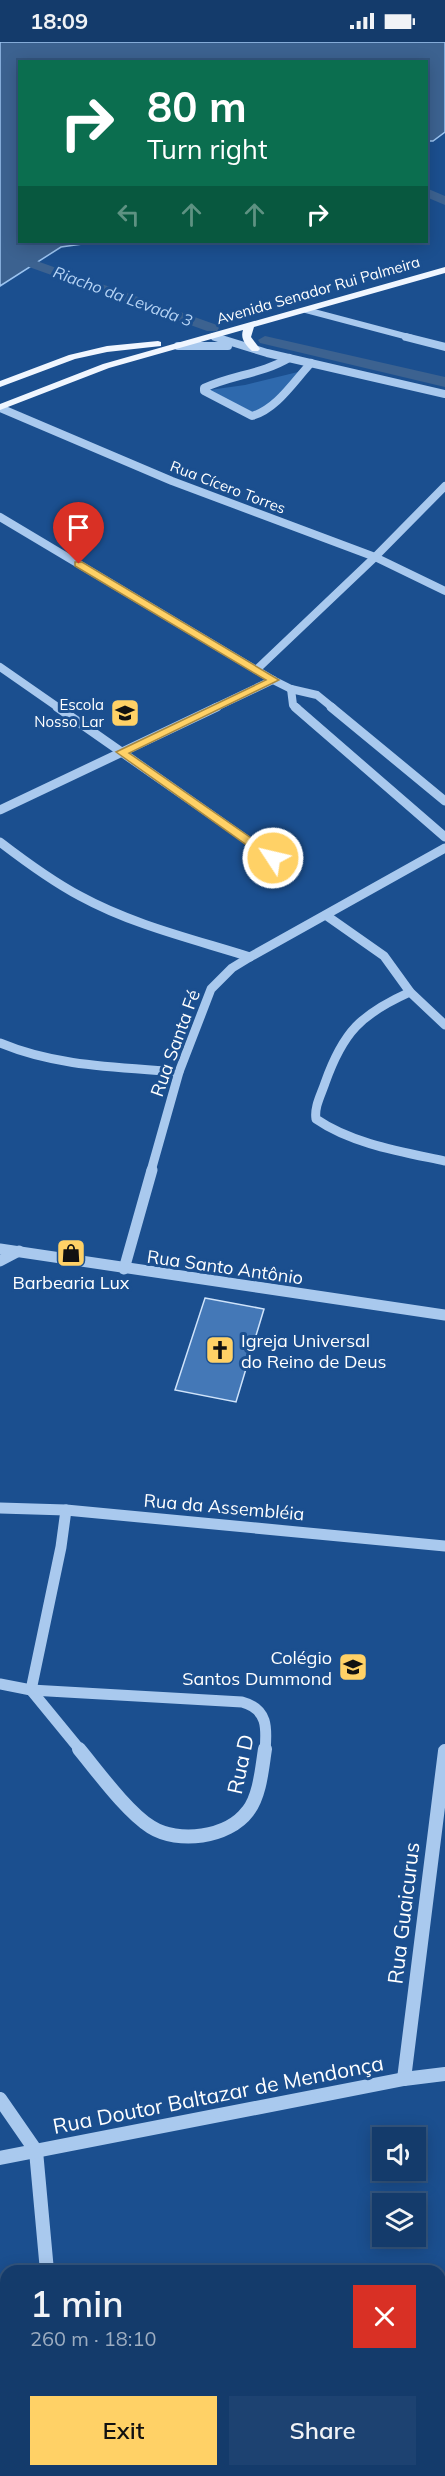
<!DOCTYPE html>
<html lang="en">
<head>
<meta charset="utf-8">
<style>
  :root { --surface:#143b6b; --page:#1d4271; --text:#f1f3f6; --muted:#9dadc1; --line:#33557e; --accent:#ffd166 }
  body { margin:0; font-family:Mulish,sans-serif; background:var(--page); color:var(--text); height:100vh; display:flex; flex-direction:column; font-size:22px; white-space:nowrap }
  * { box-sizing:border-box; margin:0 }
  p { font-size:20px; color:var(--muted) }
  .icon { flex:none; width:33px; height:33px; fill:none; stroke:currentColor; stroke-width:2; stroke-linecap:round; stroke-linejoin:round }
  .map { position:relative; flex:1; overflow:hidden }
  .drawer { position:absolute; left:0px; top:2223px; width:446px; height:212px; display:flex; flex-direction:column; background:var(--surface); border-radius:18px 18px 0 0; box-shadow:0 3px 15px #0003,0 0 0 2px var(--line) }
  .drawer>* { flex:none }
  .guide { position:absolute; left:18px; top:18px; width:410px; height:183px; border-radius:0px; box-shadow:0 3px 15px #0003,0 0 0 2px var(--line); background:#0b6e4f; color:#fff; overflow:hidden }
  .controls { position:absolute; left:372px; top:2085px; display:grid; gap:12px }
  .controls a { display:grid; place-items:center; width:54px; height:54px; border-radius:0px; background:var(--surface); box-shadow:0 3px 15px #0003,0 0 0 2px var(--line); font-size:30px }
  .pin { position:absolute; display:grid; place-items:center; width:51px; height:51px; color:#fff; margin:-62px -26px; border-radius:50% 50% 50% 0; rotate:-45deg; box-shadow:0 0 6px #0007 }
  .pin .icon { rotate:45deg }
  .me { position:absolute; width:66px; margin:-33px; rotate:305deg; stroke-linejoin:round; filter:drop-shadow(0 0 4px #0008) }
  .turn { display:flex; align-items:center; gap:21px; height:126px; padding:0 30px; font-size:27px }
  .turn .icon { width:78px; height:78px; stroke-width:2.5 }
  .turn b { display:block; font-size:42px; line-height:51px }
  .lanes { display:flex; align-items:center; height:57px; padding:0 30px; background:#0003; justify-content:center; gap:30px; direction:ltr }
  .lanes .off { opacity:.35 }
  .round { display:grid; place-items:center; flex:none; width:63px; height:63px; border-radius:0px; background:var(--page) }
  .summary { display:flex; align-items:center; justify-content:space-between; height:102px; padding:0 30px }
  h1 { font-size:36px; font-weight:600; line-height:45px }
  .button { display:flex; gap:12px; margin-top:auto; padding:12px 30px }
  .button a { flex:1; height:69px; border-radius:0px; background:var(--accent); color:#111; font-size:24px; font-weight:600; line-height:69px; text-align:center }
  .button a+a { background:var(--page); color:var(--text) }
  .status { display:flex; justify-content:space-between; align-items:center; height:42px; padding:0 30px; background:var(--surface); direction:ltr }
  .status svg { height:16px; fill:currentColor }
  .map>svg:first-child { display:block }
  .green { fill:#2e69ad }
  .water { fill:#3c6290; stroke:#9cc4f0; stroke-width:1.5 }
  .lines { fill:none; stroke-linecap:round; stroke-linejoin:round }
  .canal { fill:#3c6290; fill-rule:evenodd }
  .building { fill:#4478b7; stroke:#cfe3fa; stroke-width:1.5 }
  .minor-far4 { stroke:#a9c9ee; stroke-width:6 }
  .minor-far3 { stroke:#a9c9ee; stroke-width:8 }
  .minor-far2 { stroke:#a9c9ee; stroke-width:9 }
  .minor-far1 { stroke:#a9c9ee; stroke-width:11 }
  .minor { stroke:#a9c9ee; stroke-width:14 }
  .major { fill:#f0f6ff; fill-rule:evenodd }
  .route { fill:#ffd166; stroke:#a68842; stroke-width:1.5 }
  .labels { text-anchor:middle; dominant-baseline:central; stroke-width:6; stroke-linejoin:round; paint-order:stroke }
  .far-street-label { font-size:15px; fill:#fff; stroke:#1b4f8f }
  .far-poi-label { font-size:15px; fill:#fff; stroke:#1b4f8f; text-anchor:end }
  .far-water-label { font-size:16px; font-style:italic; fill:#b5d3f5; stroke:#1b4f8f }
  .street-label { font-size:18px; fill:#fff; stroke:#1b4f8f }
  .poi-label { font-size:18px; fill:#fff; stroke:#1b4f8f }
  .near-street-label { font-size:21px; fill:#fff; stroke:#1b4f8f }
</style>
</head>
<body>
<div class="status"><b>18:09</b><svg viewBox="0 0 49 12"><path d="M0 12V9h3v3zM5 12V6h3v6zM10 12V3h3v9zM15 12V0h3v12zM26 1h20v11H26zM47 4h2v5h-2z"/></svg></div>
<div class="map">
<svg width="445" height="2434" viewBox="0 0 445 2434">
  <rect width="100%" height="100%" fill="#1b4f8f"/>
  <!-- green -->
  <path class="green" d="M302,329L260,374L209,348L245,343Z"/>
  <!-- water -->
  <path class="water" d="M0,0H445V90L433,99H426V20H20V200H97L61,205L0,244Z"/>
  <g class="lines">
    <!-- canal -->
    <g class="canal">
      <path d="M426,146L445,154V163L426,155Z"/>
      <path d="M34,218L217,283L219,286L217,289H207L29,225L27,222Z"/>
      <path d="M265,294L445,335V345L260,301L258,298Z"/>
    </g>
  </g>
  <!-- building -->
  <path class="building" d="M205,1256L264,1267L236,1360L175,1348Z"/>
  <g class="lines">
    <!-- minor-far4 -->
    <g class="minor-far4">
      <path d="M306,268L412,296"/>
      <path d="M213,294L220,296"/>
    </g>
    <!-- minor-far3 -->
    <g class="minor-far3">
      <path d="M215,295L267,311L445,352"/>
      <path d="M406,295L445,305"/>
      <path d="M178,304H228"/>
      <path d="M289,316C262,332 232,333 204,346V349L252,374C277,367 294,339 311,321"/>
      <path d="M0,366L172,439L375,515L445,549"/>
      <path d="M0,475L273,638L291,647L317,653L333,666"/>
      <path d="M0,625L59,666"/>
      <path d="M256,628L375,515L445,444"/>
      <path d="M291,647L293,663L297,666"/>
      <path d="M214,666L273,638"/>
    </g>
    <!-- minor-far2 -->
    <g class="minor-far2">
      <path d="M57,665L273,816"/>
      <path d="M295,665L445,795"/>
      <path d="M331,665L445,759"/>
      <path d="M0,768L217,665"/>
      <path d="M0,800C26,820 52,839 80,854C133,883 193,897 250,915"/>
      <path d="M327,874L384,914L410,950L445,983"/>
      <path d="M410,950C361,972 343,990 325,1041C321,1053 314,1065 316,1077C352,1102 403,1110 445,1119"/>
      <path d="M0,1001C57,1025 118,1025 179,1030"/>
      <path d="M151,1129L179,1030L211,947L232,926L250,915L445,806"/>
    </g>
    <!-- minor-far1 -->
    <g class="minor-far1">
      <path d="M0,1207L445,1273"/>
      <path d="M0,1219L19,1209"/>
      <path d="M124,1227L152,1128"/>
      <path d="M0,1466L66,1468L445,1504"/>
      <path d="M0,1642L31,1648"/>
      <path d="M31,1648L242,1660C268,1667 267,1686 265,1709"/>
      <path d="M31,1648L81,1709"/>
      <path d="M31,1648L61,1505L66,1468"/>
    </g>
    <!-- minor -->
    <g class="minor">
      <path d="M79,1707C98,1730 127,1770 151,1785C178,1802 228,1796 248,1769C260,1754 262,1726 265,1707"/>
      <path d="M404,2037L445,1709"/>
      <path d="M0,2057L36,2109L47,2229"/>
      <path d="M0,2116L404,2037L445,2032"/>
      <path d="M66,2428L67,2434"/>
    </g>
    <!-- major -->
    <g class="major">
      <path d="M445,225V231L254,285L251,295L260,307L258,309H252C246,303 240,297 243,288L109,326L0,368V362L103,322Z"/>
      <path d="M158,299L161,300V304L107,310L75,317L0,345V339L69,313L107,304Z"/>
    </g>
  </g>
  <!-- route -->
  <path class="route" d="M75,520H82L279,638L129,711L277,814V819H269L116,710L266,638L75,524Z"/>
  <!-- icons -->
  <defs>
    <g id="university-square" transform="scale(1.5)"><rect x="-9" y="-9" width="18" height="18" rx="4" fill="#ffd166" stroke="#1b4f8f"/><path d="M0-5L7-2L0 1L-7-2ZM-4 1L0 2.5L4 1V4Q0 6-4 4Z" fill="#111"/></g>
    <g id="shop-square" transform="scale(1.5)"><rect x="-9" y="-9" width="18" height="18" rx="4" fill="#ffd166" stroke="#1b4f8f"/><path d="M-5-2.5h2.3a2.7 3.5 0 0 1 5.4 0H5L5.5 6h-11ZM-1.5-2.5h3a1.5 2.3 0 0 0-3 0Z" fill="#111"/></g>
    <g id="church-square" transform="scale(1.5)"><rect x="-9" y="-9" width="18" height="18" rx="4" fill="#ffd166" stroke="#1b4f8f"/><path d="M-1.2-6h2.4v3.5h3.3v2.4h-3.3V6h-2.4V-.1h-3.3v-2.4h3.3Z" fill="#111"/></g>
    <g id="school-square" transform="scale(1.5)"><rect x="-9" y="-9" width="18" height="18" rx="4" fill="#ffd166" stroke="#1b4f8f"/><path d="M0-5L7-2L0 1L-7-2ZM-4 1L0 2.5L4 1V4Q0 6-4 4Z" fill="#111"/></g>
  </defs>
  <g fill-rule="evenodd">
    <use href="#university-square" x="125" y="671"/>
    <use href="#shop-square" x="71" y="1211"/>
    <use href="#church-square" x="220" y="1308"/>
    <use href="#school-square" x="353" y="1625"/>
  </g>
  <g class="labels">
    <!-- far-street labels -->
    <g class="far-street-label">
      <text transform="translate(318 248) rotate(-16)">Avenida Senador Rui Palmeira</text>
      <text transform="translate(228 445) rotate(21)">Rua Cícero Torres</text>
    </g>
    <!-- far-poi labels -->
    <g class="far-poi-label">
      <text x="104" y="662">Escola<tspan x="104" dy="17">Nosso Lar</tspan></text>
    </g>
    <!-- far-water labels -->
    <g class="far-water-label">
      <text transform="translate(123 254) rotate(20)">Riacho da Levada 3</text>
    </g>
    <!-- street labels -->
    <g class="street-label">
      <text transform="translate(175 1001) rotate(-70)">Rua Santa Fé</text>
      <text transform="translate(225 1225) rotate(8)">Rua Santo Antônio</text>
      <text transform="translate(224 1465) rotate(5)">Rua da Assembléia</text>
    </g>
    <!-- poi labels -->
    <g class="poi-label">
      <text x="71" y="1240">Barbearia Lux</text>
      <text x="241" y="1298" text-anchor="start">Igreja Universal<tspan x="241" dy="21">do Reino de Deus</tspan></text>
      <text x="332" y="1615" text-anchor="end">Colégio<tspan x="332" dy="21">Santos Dummond</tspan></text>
    </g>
    <!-- near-street labels -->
    <g class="near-street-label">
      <text transform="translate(240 1722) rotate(-78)">Rua D</text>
      <text transform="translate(403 1871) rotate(-83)">Rua Guaicurus</text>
      <text transform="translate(218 2052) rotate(-11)">Rua Doutor Baltazar de Mendonça</text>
    </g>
  </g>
</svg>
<div class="controls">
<a><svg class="icon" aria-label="sound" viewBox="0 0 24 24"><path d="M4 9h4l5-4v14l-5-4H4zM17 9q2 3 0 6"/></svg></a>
<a><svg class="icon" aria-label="layers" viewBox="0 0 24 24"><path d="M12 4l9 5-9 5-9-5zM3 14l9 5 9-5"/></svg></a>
</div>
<div class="pin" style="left:79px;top:522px;background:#d93025"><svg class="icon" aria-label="arrive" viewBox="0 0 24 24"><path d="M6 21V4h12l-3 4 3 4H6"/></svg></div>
<svg class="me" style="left:273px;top:816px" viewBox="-20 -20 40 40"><circle r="17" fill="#ffd166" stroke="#fff" stroke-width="3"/><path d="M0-11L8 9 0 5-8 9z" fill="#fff"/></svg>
<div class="guide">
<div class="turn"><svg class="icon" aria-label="right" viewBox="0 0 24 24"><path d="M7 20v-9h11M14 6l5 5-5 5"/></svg><div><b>80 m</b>Turn right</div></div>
<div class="lanes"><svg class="icon off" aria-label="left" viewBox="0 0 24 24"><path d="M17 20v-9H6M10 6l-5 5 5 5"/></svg><svg class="icon off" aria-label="ahead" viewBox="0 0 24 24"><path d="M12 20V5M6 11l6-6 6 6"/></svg><svg class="icon off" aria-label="ahead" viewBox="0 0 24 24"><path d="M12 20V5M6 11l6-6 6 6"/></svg><svg class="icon" aria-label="right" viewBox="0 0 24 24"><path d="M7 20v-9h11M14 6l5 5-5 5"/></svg></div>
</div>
<section class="drawer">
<div class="summary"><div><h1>1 min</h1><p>260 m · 18:10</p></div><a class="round" style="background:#d93025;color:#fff"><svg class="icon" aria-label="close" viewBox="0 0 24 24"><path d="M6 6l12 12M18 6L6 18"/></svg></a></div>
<div class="button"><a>Exit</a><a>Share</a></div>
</section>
</div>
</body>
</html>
